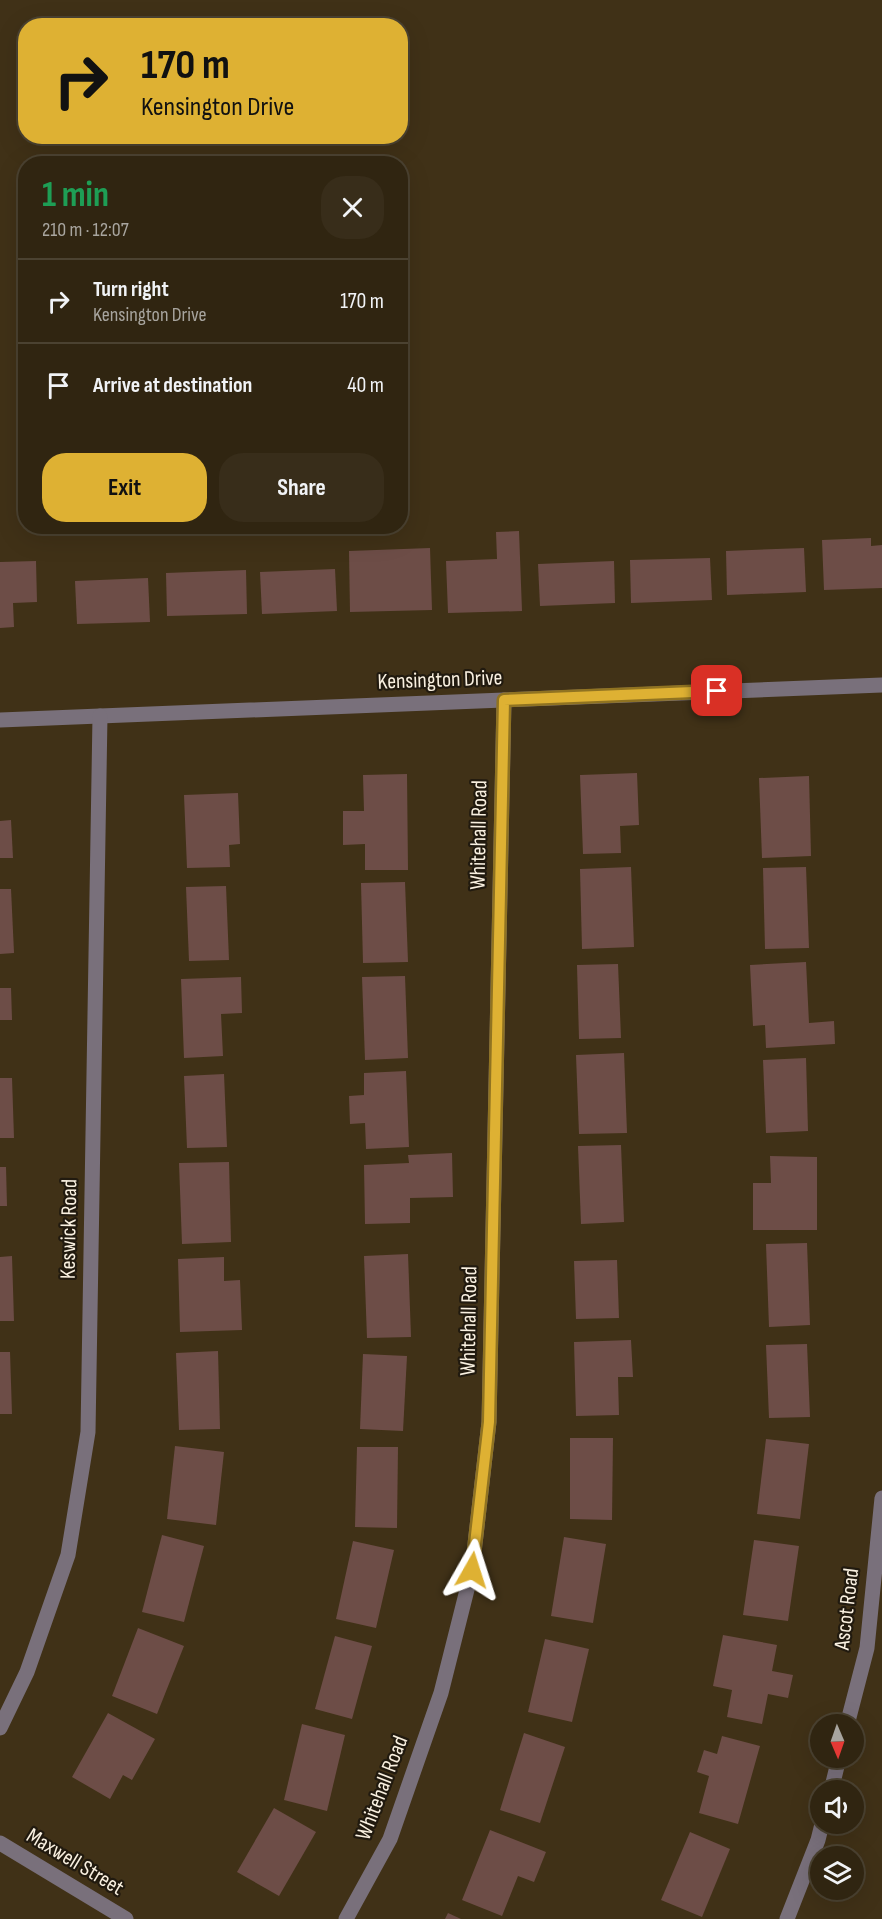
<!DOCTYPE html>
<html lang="en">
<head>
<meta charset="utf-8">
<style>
  :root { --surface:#302511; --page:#382d1a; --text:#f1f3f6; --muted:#a8a59f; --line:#4b4231; --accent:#deb133 }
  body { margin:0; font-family:"Sofia Sans Condensed",sans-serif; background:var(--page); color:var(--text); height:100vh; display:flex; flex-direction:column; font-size:22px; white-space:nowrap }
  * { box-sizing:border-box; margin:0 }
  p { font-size:20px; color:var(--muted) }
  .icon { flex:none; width:33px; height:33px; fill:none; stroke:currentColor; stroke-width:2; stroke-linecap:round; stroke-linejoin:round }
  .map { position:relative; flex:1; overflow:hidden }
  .drawer { position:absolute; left:18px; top:156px; width:390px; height:378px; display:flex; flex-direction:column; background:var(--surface); border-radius:24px; box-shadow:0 6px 24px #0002,0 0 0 2px var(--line) }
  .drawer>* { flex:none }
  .top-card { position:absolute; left:18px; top:18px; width:390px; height:126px; border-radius:24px; box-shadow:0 6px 24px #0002,0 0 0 2px var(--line); background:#deb133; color:#111; overflow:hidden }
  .needle { width:39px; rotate:178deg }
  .fabs { position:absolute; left:810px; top:1714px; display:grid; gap:12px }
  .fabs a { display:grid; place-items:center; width:54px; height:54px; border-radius:50%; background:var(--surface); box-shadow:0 6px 24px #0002,0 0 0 2px var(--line); font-size:30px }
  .pin { position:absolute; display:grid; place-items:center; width:51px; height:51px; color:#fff; margin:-26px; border-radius:12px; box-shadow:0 3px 9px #0006 }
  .me { position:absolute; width:66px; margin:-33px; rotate:6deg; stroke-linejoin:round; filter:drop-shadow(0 0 4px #0008) }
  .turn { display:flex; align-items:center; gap:21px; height:126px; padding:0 24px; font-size:27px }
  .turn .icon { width:78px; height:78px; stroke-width:2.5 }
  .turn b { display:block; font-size:42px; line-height:51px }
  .round { display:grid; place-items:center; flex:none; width:63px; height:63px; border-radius:24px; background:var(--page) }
  .overview { display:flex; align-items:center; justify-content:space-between; height:102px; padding:0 24px }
  h1 { font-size:36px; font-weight:700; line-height:45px; color:#1e9e55 }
  .button { display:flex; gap:12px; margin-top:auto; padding:12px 24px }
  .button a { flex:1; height:69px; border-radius:24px; background:var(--accent); color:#111; font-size:24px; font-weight:700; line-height:69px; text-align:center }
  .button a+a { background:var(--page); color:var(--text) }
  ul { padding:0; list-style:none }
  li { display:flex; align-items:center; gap:18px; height:84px; padding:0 24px; border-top:2px solid var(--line) }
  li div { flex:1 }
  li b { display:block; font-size:22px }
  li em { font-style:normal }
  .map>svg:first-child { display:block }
  .building { fill:#6d4d47 }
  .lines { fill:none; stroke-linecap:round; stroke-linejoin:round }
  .minor { stroke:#79707b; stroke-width:15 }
  .route-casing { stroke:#907321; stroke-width:15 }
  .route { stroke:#deb133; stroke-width:10 }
  .labels { text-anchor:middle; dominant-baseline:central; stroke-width:4.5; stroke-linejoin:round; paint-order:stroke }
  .street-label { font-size:22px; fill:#f9f0e0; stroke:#211a0f }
</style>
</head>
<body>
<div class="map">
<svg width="882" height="1919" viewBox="0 0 882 1919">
  <rect width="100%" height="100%" fill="#403117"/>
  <!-- building -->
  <g class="building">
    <path d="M519,531L522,611L448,613L446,561L497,559L496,532Z"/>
    <path d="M871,538V546L882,545V588L824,590L822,540Z"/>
    <path d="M430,548L432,610L350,612L349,551Z"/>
    <path d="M804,548L806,592L727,595L726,551Z"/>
    <path d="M710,558L712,600L631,603L630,560Z"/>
    <path d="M36,561L37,602L13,603L14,627L0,628V562Z"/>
    <path d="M614,561L615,603L540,606L538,564Z"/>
    <path d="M335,569L337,611L262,614L260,572Z"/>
    <path d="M246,570L247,614L167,616L166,573Z"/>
    <path d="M148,578L150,622L77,624L75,581Z"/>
    <path d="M637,773L639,825L620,826L621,853L583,854L580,775Z"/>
    <path d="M407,774L408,870H365V844L343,845V811H364L363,775Z"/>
    <path d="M809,776L811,856L762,858L759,778Z"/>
    <path d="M238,793L240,844L229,845L230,867L187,868L184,795Z"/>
    <path d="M11,820L13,858H0V821Z"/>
    <path d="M631,867L634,947L582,949L580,869Z"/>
    <path d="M806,867L809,948L765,949L763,868Z"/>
    <path d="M405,882L408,962L363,963L361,883Z"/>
    <path d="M226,886L229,960L189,961L186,887Z"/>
    <path d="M0,889H11L14,953L0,954Z"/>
    <path d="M806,962L809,1023L834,1021L835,1044L766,1048L765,1025L753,1026L750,965Z"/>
    <path d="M618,964L621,1038L579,1039L577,965Z"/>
    <path d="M405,976L408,1058L365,1060L362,977Z"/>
    <path d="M241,977L242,1013L221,1014L223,1056L184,1058L181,979Z"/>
    <path d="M0,988H11L12,1020H0Z"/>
    <path d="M624,1053L627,1133L579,1134L576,1055Z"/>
    <path d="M806,1058L808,1131L766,1133L763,1060Z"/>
    <path d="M406,1071L409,1147L366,1149L365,1123L350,1124L349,1096L364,1095V1073Z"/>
    <path d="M224,1074L227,1147L187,1148L184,1076Z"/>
    <path d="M0,1078H12L14,1138H0Z"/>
    <path d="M621,1145L624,1222L581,1224L578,1146Z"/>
    <path d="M452,1153L453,1197L410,1198V1223L365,1224L364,1165L409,1163L408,1155Z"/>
    <path d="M770,1156L817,1157V1230H753V1183H771Z"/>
    <path d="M229,1162L231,1242L182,1244L179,1163Z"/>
    <path d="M0,1167H6L7,1206H0Z"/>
    <path d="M807,1243L810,1325L769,1327L766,1244Z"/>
    <path d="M408,1254L411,1337L367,1338L364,1256Z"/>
    <path d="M12,1256L14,1321H0V1257Z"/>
    <path d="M224,1257V1281L240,1280L242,1330L180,1332L178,1259Z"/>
    <path d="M617,1260L619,1318L576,1319L574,1261Z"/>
    <path d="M631,1340L633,1377H618L619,1415L576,1416L574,1342Z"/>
    <path d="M807,1344L810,1417L769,1418L766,1345Z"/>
    <path d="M218,1351L220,1429L179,1430L176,1353Z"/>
    <path d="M0,1352H10L12,1414H0Z"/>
    <path d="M363,1354L407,1356L403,1431L360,1429Z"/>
    <path d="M570,1438H613L612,1520L570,1519Z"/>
    <path d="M766,1439L809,1444L800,1519L757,1514Z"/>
    <path d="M175,1446L224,1452L216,1525L167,1519Z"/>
    <path d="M357,1447H398L397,1528L355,1527Z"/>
    <path d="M162,1535L204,1546L184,1622L142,1612Z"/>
    <path d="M564,1537L606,1544L593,1623L551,1616Z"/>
    <path d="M754,1540L799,1546L788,1621L743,1615Z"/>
    <path d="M353,1541L394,1550L376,1628L336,1619Z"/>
    <path d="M138,1628L184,1646L157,1714L112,1696Z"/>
    <path d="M723,1635L777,1645L772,1671L793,1675L788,1698L768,1694L762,1724L727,1717L732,1690L713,1686Z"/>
    <path d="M335,1636L372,1646L352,1719L315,1709Z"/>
    <path d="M545,1639L589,1649L572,1722L528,1712Z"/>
    <path d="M108,1713L155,1739L132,1780L123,1775L110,1799L72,1777Z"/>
    <path d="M302,1724L345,1735L327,1811L284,1800Z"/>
    <path d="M524,1733L565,1747L540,1823L500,1810Z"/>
    <path d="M722,1736L760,1746L738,1824L699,1813L709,1776L697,1772L704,1750L717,1754Z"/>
    <path d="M274,1808L316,1832L279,1896L237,1872Z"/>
    <path d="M490,1830L546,1852L534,1882L518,1876L502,1916L462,1900Z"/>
    <path d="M690,1832L730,1849L702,1917L661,1900Z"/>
    <path d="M448,1913L461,1919H445Z"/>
  </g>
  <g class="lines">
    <!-- minor -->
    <g class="minor">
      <path d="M0,720L882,685"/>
      <path d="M847,1725L867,1648L882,1498"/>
      <path d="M0,1728L27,1672L68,1555L88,1432L100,716"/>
      <path d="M831,1791L839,1758"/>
      <path d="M0,1843L126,1919"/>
      <path d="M346,1919L390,1839L441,1693L472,1570L489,1422L504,700"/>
      <path d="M787,1919L818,1840L822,1824"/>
    </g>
  </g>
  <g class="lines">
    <!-- route casing -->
    <g class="route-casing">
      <path id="route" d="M472,1570L489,1422L504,700L717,691"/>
    </g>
    <!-- route -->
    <use href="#route" class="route"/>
  </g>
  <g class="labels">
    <!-- street labels -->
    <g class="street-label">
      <text transform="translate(440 680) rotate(-2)">Kensington Drive</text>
      <text transform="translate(479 835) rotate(-89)">Whitehall Road</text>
      <text transform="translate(69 1229) rotate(-89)">Keswick Road</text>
      <text transform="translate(469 1321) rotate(-89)">Whitehall Road</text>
      <text transform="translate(847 1609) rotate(-83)">Ascot Road</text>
      <text transform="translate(382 1788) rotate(-69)">Whitehall Road</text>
      <text transform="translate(75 1862) rotate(31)">Maxwell Street</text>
    </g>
  </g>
</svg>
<div class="fabs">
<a><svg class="needle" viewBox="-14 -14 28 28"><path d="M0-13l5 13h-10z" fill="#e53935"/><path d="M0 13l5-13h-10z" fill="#a8a59f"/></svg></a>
<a><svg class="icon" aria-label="sound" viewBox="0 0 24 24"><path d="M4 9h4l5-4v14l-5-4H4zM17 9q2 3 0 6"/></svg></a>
<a><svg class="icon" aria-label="layers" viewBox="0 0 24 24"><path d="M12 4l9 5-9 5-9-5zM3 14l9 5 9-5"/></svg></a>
</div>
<div class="pin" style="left:717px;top:691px;background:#d93025"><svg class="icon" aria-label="arrive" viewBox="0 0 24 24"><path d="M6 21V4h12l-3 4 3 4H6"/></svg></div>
<svg class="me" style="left:472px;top:1570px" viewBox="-20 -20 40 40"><path d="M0-17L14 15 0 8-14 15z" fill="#deb133" stroke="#fff" stroke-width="4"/></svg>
<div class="top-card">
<div class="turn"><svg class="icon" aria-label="right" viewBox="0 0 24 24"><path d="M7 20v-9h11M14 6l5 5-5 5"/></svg><div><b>170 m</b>Kensington Drive</div></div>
</div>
<section class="drawer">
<div class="overview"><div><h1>1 min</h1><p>210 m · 12:07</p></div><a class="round"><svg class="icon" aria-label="close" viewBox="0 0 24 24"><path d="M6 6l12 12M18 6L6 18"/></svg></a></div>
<ul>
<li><svg class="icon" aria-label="right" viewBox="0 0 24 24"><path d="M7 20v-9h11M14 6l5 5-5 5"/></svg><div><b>Turn right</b><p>Kensington Drive</p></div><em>170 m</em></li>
<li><svg class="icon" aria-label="arrive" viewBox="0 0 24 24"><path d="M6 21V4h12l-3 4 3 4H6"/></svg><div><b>Arrive at destination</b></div><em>40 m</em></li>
</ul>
<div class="button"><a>Exit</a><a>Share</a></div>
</section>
</div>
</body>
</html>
